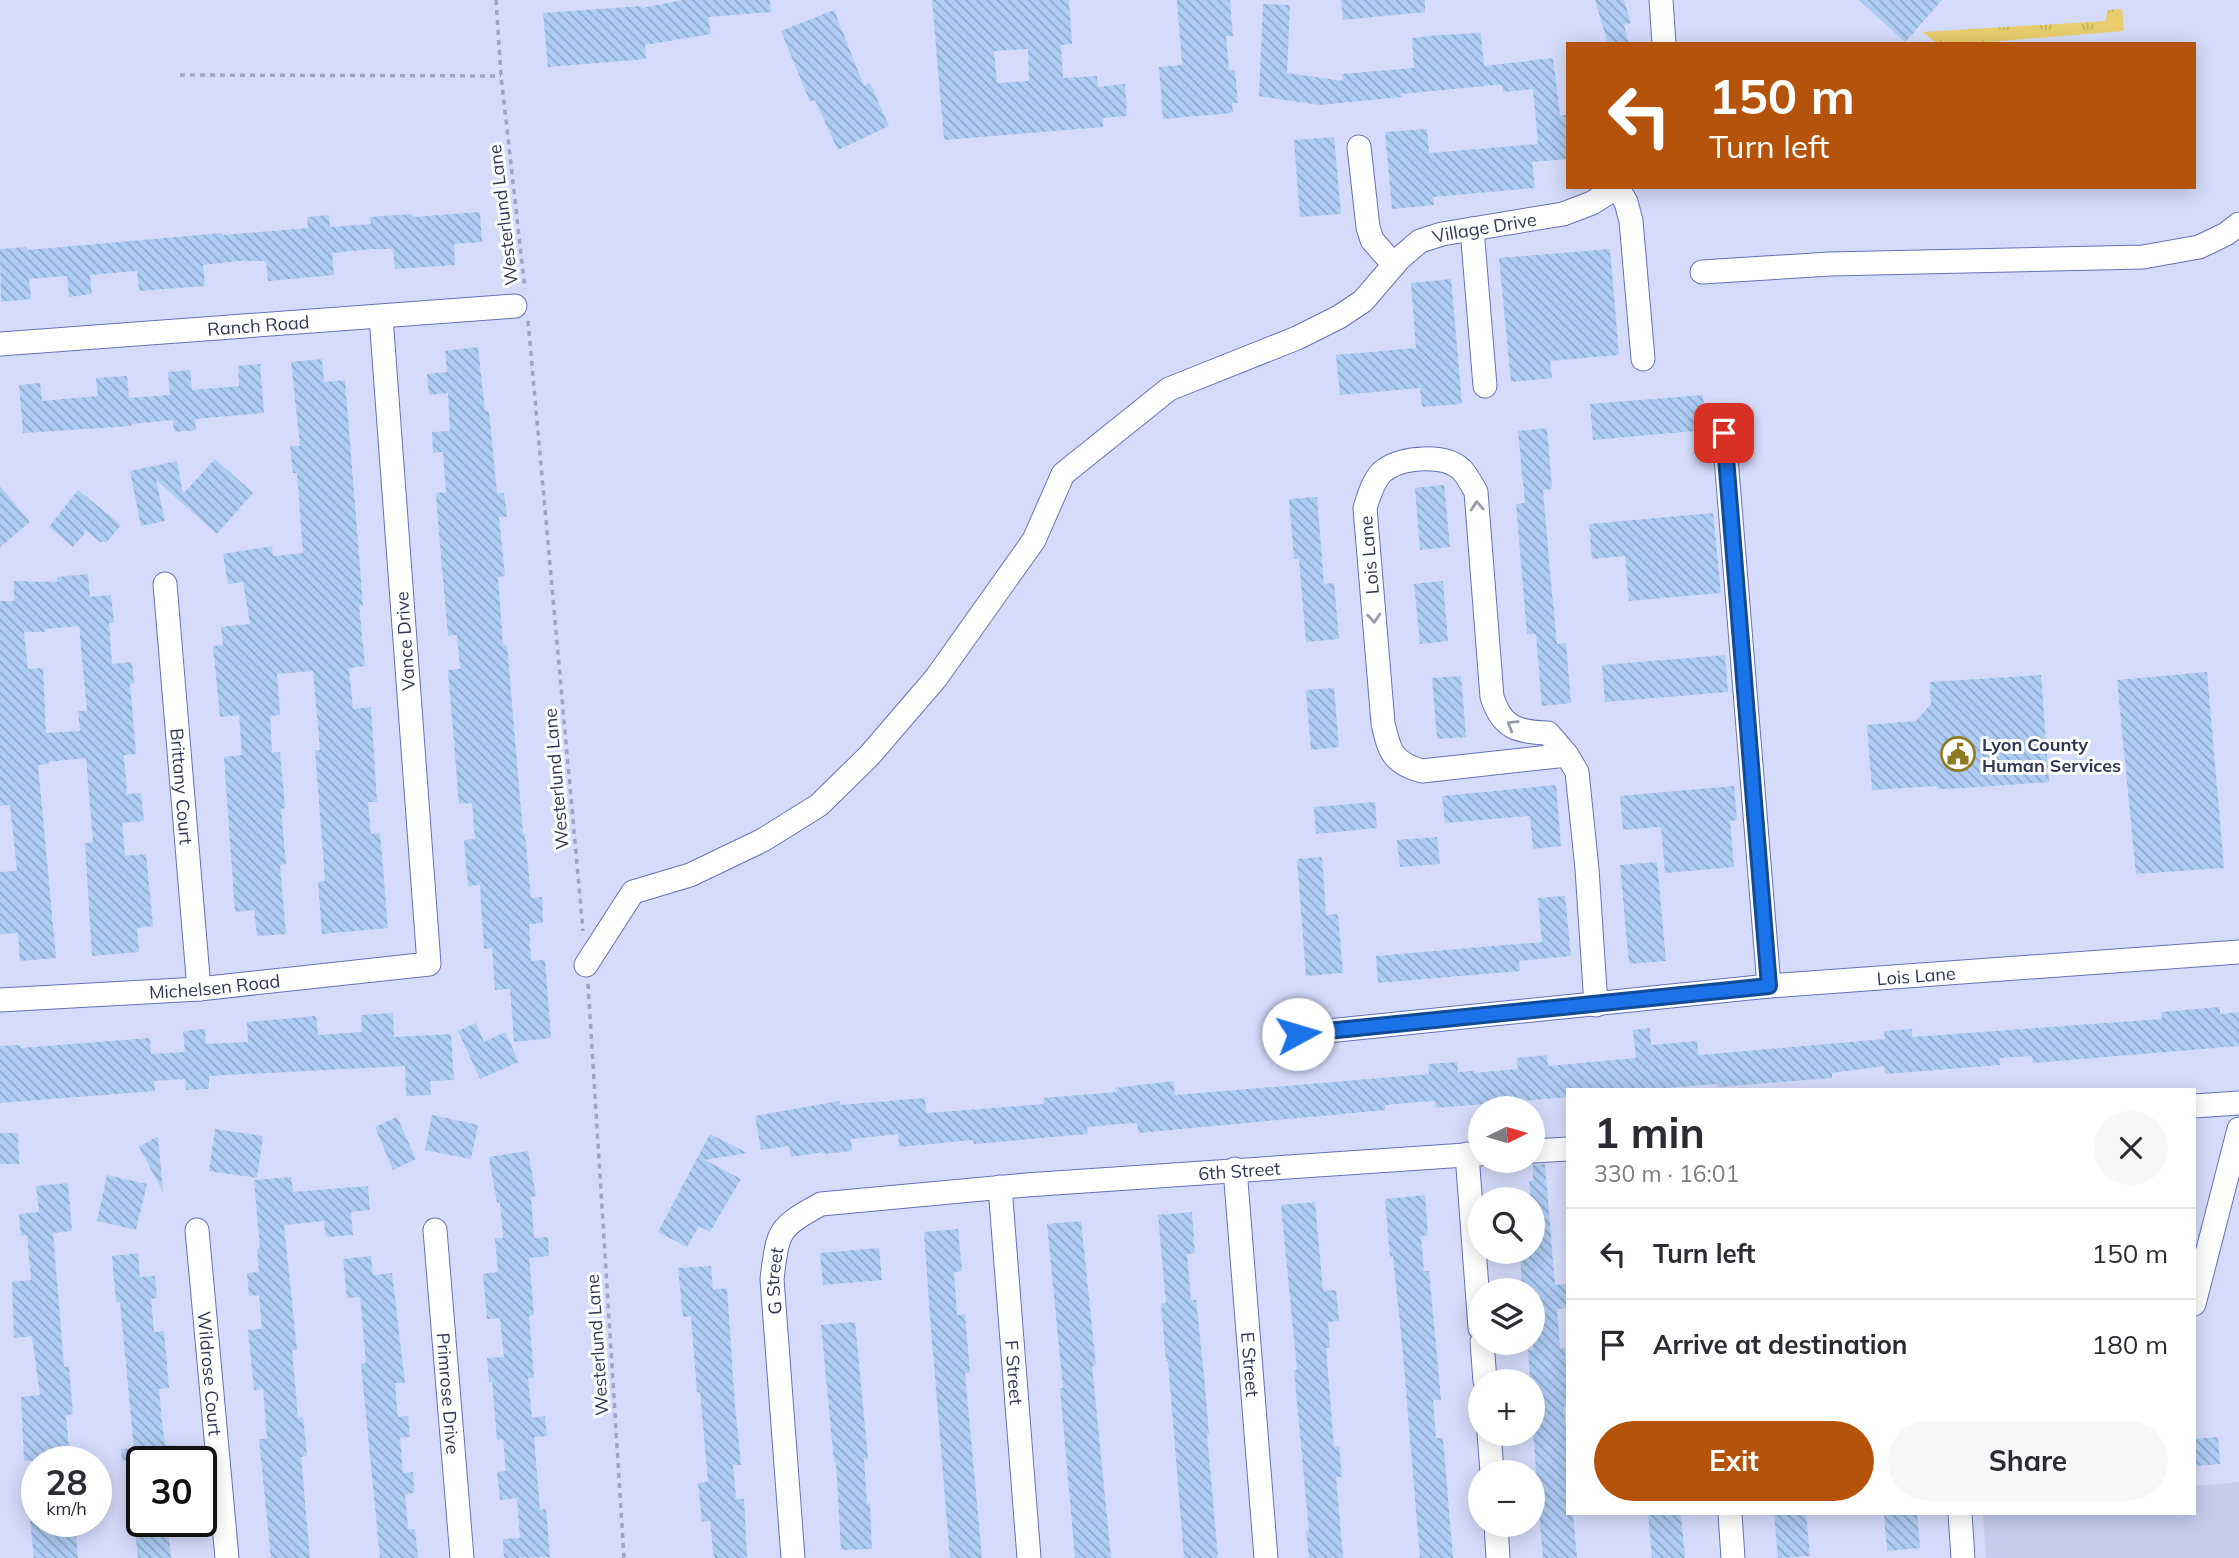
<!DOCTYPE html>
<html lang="en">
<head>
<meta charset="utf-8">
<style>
  :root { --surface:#fff; --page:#f7f7f7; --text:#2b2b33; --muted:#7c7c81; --line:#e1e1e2; --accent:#b45309 }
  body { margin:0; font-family:Mulish,sans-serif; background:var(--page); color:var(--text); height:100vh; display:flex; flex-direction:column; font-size:26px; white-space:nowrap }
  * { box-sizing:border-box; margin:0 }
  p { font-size:23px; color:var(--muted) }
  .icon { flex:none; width:38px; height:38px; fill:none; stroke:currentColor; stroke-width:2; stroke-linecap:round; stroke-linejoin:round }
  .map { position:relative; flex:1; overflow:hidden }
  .sheet { position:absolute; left:1566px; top:1088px; width:630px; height:427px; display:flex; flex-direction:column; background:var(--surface); border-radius:0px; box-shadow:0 4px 18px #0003 }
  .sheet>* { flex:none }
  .guide { position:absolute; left:1566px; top:42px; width:630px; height:147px; border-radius:0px; box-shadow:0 4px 18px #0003; background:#b45309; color:#fff; overflow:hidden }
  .needle { width:46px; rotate:85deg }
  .controls { position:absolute; left:1468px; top:1096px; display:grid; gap:14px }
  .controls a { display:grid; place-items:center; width:77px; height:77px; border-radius:50%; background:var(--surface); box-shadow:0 4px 18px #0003; font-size:35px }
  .speed { position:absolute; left:21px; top:1446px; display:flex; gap:14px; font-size:35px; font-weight:700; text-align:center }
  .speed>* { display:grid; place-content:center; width:91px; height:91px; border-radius:50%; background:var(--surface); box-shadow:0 4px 18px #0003; line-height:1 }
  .speed small { font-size:18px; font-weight:400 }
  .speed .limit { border:4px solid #111; border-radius:10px; background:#fff; color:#111 }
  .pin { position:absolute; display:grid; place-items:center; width:60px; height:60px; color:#fff; margin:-30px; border-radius:14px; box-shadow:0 4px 10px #0006 }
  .me { position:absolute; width:77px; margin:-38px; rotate:84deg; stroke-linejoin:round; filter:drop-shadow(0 0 5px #0008) }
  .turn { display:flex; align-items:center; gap:24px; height:147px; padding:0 28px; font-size:32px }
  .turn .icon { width:91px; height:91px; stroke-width:2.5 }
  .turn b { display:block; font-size:49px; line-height:60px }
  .round { display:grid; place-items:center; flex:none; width:74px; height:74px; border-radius:37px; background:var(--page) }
  .summary { display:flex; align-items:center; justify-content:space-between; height:119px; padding:0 28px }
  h1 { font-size:42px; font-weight:700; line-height:52px }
  .primary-button { display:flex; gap:14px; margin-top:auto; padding:14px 28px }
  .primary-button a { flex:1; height:80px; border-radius:42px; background:var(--accent); color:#fff; font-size:28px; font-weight:700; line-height:80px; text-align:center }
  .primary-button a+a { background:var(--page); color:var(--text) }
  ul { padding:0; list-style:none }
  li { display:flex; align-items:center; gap:21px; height:91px; padding:0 28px; border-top:2px solid var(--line) }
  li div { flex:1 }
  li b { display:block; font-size:26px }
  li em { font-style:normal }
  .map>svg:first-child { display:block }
  .built { fill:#c5cdee }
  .grass { fill:url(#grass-tufts) }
  .building { fill:url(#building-back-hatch); fill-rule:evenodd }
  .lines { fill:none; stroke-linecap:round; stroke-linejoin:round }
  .minor-casing { stroke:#6571b7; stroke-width:25 }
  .path { stroke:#9ea5c4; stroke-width:3.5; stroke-dasharray:5 5; stroke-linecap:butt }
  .minor { stroke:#fff; stroke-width:23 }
  .oneway { stroke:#989baa }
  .route-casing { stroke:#114b97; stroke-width:18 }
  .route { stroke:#1a73e8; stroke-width:12 }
  .labels { text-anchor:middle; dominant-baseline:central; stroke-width:6; stroke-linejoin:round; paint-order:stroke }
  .street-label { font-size:18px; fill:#313756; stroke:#fff }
  .poi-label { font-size:18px; font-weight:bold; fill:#313756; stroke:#fff; text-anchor:start }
</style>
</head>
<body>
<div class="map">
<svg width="2239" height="1558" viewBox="0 0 2239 1558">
  <defs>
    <pattern id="grass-tufts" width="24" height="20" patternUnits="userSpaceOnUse" patternTransform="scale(1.75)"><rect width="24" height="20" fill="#e8ce6d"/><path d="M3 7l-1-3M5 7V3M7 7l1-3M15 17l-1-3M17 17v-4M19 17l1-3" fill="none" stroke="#c7b261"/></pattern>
    <pattern id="building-back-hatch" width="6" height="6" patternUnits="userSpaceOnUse" patternTransform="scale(1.75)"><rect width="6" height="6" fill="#aecdf5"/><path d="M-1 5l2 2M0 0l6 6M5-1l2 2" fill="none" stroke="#8ea7c9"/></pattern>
  </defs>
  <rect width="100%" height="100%" fill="#d5dcfb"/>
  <!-- built -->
  <path class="built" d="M2239,1482V1558H1986L1983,1514H2194L2195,1486Z"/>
  <!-- grass -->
  <path class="grass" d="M2122,9L2124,31L1965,44H1937L1923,32L2105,21L2108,10Z"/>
  <!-- building -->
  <g class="building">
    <path d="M683,0H770L771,12L708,17L711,34L645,45L646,59L548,67L543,13L641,6L642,8Z"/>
    <path d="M932,0H1069L1072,44L1061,45L1063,78L1097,76L1098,87L1125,84L1127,116L1103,118V127L944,140ZM1028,49L1029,81L997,83L994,51Z"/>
    <path d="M1177,0H1230L1233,36H1226L1229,70H1235L1238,103H1232L1233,113L1163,119L1159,67L1182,65Z"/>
    <path d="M1341,0H1425V12L1343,20Z"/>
    <path d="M1595,0H1624L1631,23L1624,25L1629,44H1608Z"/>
    <path d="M1859,0H1942L1905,42Z"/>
    <path d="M1263,4L1290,5L1287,73L1343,81L1342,74L1414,68L1412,38L1439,35L1481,33L1484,66L1553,58L1560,115H1568V159L1532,162L1535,188L1433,197L1434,205L1392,209L1385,132L1427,129L1429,153L1538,144L1533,89L1503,92L1502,85H1496L1401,94L1402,97L1319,105L1259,96Z"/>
    <path d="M834,10L864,86L870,83L889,126L838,150L815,100L810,102L781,31Z"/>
    <path d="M1334,137L1341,214L1300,217L1294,140Z"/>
    <path d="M480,212L482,242L454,244L455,265L395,269L393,249H373L332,253L334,275L268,281L266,261H239L203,265L205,286L139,291L137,271L90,275L92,294L69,297L67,276L29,279L31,299L1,302L0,249L26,247L27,250L222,233V235L308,228L307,217L329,215L330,227L371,224L370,217L412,214L413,217Z"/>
    <path d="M1610,249L1619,355L1550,361L1552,378L1511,382L1499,258Z"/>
    <path d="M1451,279L1462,404L1422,407L1420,388L1340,395L1336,355L1416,348L1411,283Z"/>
    <path d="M478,347L485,411H489L497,493H504L507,517H499L505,576L498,577L503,646L507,645L523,834H525L531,898L542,897L543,923L529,924L531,961L545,960L551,1038L514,1042L510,989L495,990L492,948L484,949L480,885L468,886L464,840L475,839L472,803L459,804L448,670L460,669L457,635L448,636L438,522L436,493L446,492L443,452L433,453L432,432L450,431L448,393L429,395L427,374L447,372L445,351Z"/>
    <path d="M322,359L324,382L345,380L363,605H359L365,666L349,668L353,709L371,707L377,802H368L371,834L380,833L388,928L322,934L318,882L325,881L315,750H320L313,671L277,674L280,715L270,716L272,753L280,752L285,808L281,809L286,864L280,865L286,934L257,936L254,910L235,912L224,757L242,755L239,715L220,717L213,646L223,645L221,627L250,624L243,582L228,584L223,554L272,546L273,556L303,553L297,473H293L290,446H300L291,362Z"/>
    <path d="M260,364L264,413L195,419L196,430L174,432L173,420L131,424L132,426L23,433L19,385L40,383L42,401L98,396L96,378L127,376L129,398L170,395L168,372L190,370L192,390L239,386L238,366Z"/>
    <path d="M1703,395L1706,430L1593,440L1590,404Z"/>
    <path d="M1547,428L1552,489L1543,490L1550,572L1557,644L1566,643L1571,703L1542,706L1536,634H1527L1516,504L1525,503L1518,431Z"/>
    <path d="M215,459L253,493L217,534L156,480L165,521L141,526L130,471L177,461L183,494Z"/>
    <path d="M1444,485L1450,547L1420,550L1415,488Z"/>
    <path d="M0,486L30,522L0,547Z"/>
    <path d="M78,490L121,525L107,542H100L84,529L85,533L73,547L49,527Z"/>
    <path d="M1317,497L1324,584L1334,583L1339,639L1306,642L1299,559H1294L1289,499Z"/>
    <path d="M1713,513L1721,593L1629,601L1625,556L1592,559L1589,524Z"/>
    <path d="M88,574L90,597L111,595L114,623H109L112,664L132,662L134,684H130L136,754L124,755L127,794L141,793L144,821L122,823L125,856L146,854L153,926L137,928L139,952L92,956L85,843L93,842L86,758L48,762L49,764L38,765L56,958L20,961L18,933L0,934V872L17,871L10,805L0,806V601H14V581L57,582V577ZM79,626L87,711H78L80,731L46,733L43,668L28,669L24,632H45V629Z"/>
    <path d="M1443,581L1448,641L1420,644L1414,584Z"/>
    <path d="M1725,655L1728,692L1605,702L1602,665Z"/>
    <path d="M2207,672L2224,868L2136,874L2117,680Z"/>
    <path d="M2041,675L2049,782L1965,788L1938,789L1937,786L1872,790L1867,725L1916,721L1931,704L1930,682Z"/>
    <path d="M1461,676L1466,737L1437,739L1432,678Z"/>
    <path d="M1334,688L1339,747L1311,750L1306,690Z"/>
    <path d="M1556,785L1561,846L1533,849L1530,816L1445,823L1442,796Z"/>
    <path d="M1734,786L1737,820L1730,821L1734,867L1665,873L1661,827L1623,830L1620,796Z"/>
    <path d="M1375,802L1377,828L1316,834L1314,807Z"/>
    <path d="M1437,837L1440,864L1400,867L1397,840Z"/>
    <path d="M1322,857L1326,915L1338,914L1343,973L1306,976L1297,859Z"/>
    <path d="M1657,862L1666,961L1629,964L1620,865Z"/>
    <path d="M1565,896L1571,956L1519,961L1520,971L1378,983L1376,956L1542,942L1538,898Z"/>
    <path d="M2220,1007V1014L2239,1012V1046L2033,1063L2032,1056L1999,1058L2000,1065L1885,1074L1884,1066L1832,1073V1078L1718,1087L1717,1084L1642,1090H1568V1097L1436,1108L1435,1101L1418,1102L1385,1105V1110L1139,1133L1137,1123L1120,1124L1087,1127L1088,1134L974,1144L973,1140L899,1147L898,1134L851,1139L852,1151L823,1154V1152L791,1157L789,1146L761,1150L755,1116L839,1101L840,1105L925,1098L926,1113L954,1111L1044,1104L1043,1098L1117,1092L1116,1088L1173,1081L1175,1095L1429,1074L1428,1064L1457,1062L1458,1072L1474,1071V1073L1518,1069L1517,1058L1547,1055L1548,1066L1636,1058L1633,1030L1650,1028L1651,1045L1697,1041L1699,1055L1885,1039L1884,1031L1912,1029V1037L2162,1019L2161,1012Z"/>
    <path d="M393,1013L394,1037L451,1034L454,1080L430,1081L431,1095L406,1096L405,1066L209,1076V1089L186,1090L185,1079L154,1081L155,1091L0,1103V1046L21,1045V1048L150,1038L151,1054L185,1052L183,1031L205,1029L206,1044L248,1042L247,1022L316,1016L318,1035L362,1032L361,1015Z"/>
    <path d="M476,1023L484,1042L505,1032L519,1062L480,1079L458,1031Z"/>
    <path d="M432,1115L478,1125L471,1159L425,1150Z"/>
    <path d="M397,1117L416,1159L393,1170L375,1127Z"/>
    <path d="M215,1129L263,1136L257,1178L209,1171Z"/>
    <path d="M0,1133H18L19,1164H0Z"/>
    <path d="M710,1134L747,1153L705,1160L741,1179L710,1232L699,1226L687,1247L658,1232Z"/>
    <path d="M158,1136L163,1192L139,1147Z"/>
    <path d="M528,1151L536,1196L531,1197L534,1238L548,1237L549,1256L529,1258L534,1315L529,1316L534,1378H528L532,1418L545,1416L547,1436L534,1437L540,1510L546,1509L550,1557L504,1558L503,1539L520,1538L517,1498L500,1500L497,1472L506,1471L503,1439L497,1440L492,1381L489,1382L487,1358L504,1357L500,1318L487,1319L483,1274L498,1272L495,1238H503L500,1202L497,1203L489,1157Z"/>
    <path d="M1545,1164L1555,1285L1568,1284V1308L1557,1309L1560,1348L1565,1347L1568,1406H1564L1568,1452V1514H1573L1577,1558H1543L1539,1510L1533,1431V1381H1530L1528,1350H1533V1290H1522L1520,1251H1533V1199H1531L1529,1181L1533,1180V1165Z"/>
    <path d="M107,1175L147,1184L136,1230L97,1221Z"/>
    <path d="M291,1177L293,1192L368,1186L370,1210L351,1212L353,1235L326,1237L324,1221L284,1225L297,1350H292L298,1418L303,1417L307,1456L301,1457L310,1558H271L259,1439H267L263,1389L254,1390L248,1330L262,1329L259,1295L249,1296L247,1273L259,1272L257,1249L260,1248L254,1180Z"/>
    <path d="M68,1183L72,1231L53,1233L64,1367L69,1366L73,1414L66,1415L70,1461H24L21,1397L40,1395L32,1336L14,1338L12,1282L31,1280L27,1235L21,1236L19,1214L39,1212L36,1186Z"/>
    <path d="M1425,1195L1428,1235L1421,1236L1424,1271H1429L1441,1400H1433L1436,1438H1443L1453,1558H1420L1402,1343L1393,1256L1390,1257L1385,1199Z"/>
    <path d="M1315,1202L1323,1291L1336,1290L1339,1321L1328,1322L1330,1348H1326L1334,1447L1339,1446L1342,1477H1336L1343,1558H1309L1306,1531H1309L1294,1370H1297L1281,1205Z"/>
    <path d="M1192,1212L1195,1253L1187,1254L1191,1300H1196L1204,1376L1209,1434H1207L1218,1558H1184L1168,1361H1166L1161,1303H1166L1158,1215Z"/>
    <path d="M1081,1221L1096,1365L1092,1366L1111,1558H1075L1060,1388H1063L1047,1224Z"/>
    <path d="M958,1229L962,1271L954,1272L957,1315L965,1314L970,1373H965L982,1558H950L930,1317L924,1232Z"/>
    <path d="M879,1248L882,1280L823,1285L820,1253Z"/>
    <path d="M138,1253L140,1277L155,1276L157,1298L151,1299L154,1332L164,1331L169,1388L159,1389L162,1421L165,1445H175L176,1461H122L121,1449L134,1448L120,1302H116L112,1256Z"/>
    <path d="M371,1256L373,1275L392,1273L405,1383H395L398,1417L408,1416L410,1437L400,1438L403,1473L413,1472L414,1493L405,1494L408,1529H415L418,1558H380L361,1364L366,1363L360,1297L347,1298L343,1259Z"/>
    <path d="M711,1266L713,1290L727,1288L735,1406L741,1465H733L736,1499H744L747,1558H714L710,1521L702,1522L698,1483L708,1482L700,1392L697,1393L691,1316L683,1317L678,1268Z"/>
    <path d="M855,1322L868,1459H864L867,1504L870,1503L872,1549L841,1550L836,1462H834L821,1325Z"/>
    <path d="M2218,1437L2220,1464L2194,1466V1439Z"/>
    <path d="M1648,1514H1681L1685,1558H1652Z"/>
    <path d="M1774,1514H1806L1810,1556L1778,1558Z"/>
    <path d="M1884,1514H1917L1920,1548L1887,1551Z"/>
    <path d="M30,1521H75L78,1558H34Z"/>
    <path d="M134,1521H163L164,1531L168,1530L171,1558H138Z"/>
  </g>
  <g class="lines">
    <!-- minor casing -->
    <g class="minor-casing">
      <g id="minor">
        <path d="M1661,0L1664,44"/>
        <path d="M1359,147L1368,227L1372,240L1394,265"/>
        <path d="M1617,187L1626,202L1631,221L1643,359"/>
        <path d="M1472,229L1485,386"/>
        <path d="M1702,272L1830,264L2143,257L2199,247L2226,234L2239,224"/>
        <path id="s1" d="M0,344L515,306"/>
        <path d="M1724,433L1769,986"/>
        <path id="s2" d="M165,584L199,989"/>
        <path d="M1567,755L1422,771C1392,763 1389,750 1383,723L1365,508C1369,496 1374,476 1386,469C1404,457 1444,454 1461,469C1467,475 1472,485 1476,492L1492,697C1502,728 1517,732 1548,733L1567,755L1577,772L1587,869L1596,1005"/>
        <path id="s3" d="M586,965L633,892L690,875L763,840L819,805L869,756L936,678L1034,540L1063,474L1169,389L1297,338L1339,317L1363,301L1399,259L1420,241L1442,234L1563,214L1592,203L1617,187"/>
        <path id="s4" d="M0,1000L199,989L429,964L381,317"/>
        <path id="s5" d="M1298,1034L1769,986L2239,952"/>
        <path d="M2194,1106L2239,1103"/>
        <path d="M1533,1151L1568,1149"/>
        <path d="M1467,1154L1480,1328"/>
        <path id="s6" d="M1235,1169L1266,1558"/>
        <path id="s7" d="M1000,1187L1029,1558"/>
        <path id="s8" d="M197,1230L227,1558"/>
        <path id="s9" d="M435,1230L462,1558"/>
        <path d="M2194,1304L2239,1129"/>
        <path d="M1482,1342L1485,1381"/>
        <path d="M1489,1433L1492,1472"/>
        <path d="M1730,1514L1733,1558"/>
        <path d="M1960,1514L1963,1558"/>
        <path d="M1496,1524L1498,1558"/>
        <path id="s10" d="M793,1558L772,1279C778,1231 777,1228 821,1204L1026,1185L1480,1154"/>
      </g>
    </g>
    <!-- path -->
    <g class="path">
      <path d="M496,0L501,76L525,289"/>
      <path d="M180,75L501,76"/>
      <path d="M528,321L583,931"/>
      <path d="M588,984L624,1558"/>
    </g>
    <!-- minor -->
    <use href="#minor" class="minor"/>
  </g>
  <!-- one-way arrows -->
  <defs><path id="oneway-chevron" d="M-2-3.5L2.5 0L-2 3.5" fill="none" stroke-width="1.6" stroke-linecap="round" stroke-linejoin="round" transform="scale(1.75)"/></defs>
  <g class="oneway">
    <use href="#oneway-chevron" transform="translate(1477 506) rotate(-94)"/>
    <use href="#oneway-chevron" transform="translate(1374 618) rotate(85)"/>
    <use href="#oneway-chevron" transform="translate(1512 725) rotate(-148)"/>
  </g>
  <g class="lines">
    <!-- route casing -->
    <g class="route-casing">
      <path id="route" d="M1298,1034L1769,986L1724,433"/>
    </g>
    <!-- route -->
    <use href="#route" class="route"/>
  </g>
  <!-- icons -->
  <defs>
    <g id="civic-ring" transform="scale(1.75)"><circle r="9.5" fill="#fff" stroke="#8f7a20" stroke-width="1.5"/><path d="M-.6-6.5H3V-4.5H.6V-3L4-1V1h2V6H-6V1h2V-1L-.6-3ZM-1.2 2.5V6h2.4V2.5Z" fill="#8f7a20"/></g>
  </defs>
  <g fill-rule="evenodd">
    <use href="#civic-ring" x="1958" y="754"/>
  </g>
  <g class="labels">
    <!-- street labels -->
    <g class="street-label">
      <text transform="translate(503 215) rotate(-97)">Westerlund Lane</text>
      <text stroke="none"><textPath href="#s3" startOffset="1206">Village Drive</textPath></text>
      <text stroke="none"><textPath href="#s1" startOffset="259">Ranch Road</textPath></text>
      <text transform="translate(1369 555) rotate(-95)">Lois Lane</text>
      <text transform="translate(405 641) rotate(-94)">Vance Drive</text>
      <text transform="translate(556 779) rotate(-95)">Westerlund Lane</text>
      <text stroke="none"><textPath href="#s2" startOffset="203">Brittany Court</textPath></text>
      <text stroke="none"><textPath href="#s5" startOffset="621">Lois Lane</textPath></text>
      <text stroke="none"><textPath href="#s4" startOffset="215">Michelsen Road</textPath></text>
      <text stroke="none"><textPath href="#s10" startOffset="796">6th Street</textPath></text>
      <text stroke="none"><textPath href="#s10" startOffset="278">G Street</textPath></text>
      <text transform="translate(597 1345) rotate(-94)">Westerlund Lane</text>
      <text stroke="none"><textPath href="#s6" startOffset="196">E Street</textPath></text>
      <text stroke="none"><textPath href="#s7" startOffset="186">F Street</textPath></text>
      <text stroke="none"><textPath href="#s8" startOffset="144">Wildrose Court</textPath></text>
      <text stroke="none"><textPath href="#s9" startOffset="164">Primrose Drive</textPath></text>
    </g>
    <!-- poi labels -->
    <g class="poi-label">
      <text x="1982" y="744">Lyon County<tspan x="1982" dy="21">Human Services</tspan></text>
    </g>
  </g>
</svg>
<div class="controls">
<a><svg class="needle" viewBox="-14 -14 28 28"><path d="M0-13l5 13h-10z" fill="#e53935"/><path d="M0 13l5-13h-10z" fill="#7c7c81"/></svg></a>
<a><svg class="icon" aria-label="search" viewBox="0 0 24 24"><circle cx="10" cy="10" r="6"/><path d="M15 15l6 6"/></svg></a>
<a><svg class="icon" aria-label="layers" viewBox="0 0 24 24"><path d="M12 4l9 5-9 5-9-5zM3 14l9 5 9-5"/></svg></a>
<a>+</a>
<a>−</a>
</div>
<div class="speed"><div>28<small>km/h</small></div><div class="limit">30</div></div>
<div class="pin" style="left:1724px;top:433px;background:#d93025"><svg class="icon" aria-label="arrive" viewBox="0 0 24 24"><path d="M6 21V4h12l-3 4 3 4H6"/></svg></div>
<svg class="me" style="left:1298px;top:1034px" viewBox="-20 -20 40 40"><circle r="19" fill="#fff"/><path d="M0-13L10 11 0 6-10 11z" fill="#1a73e8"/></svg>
<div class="guide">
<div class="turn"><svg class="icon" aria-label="left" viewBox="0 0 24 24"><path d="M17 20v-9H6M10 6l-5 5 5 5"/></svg><div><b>150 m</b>Turn left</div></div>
</div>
<section class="sheet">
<div class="summary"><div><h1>1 min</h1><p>330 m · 16:01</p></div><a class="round"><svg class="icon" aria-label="close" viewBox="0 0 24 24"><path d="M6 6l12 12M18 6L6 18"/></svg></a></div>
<ul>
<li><svg class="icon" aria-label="left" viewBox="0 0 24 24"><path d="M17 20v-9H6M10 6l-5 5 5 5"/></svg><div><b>Turn left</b></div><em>150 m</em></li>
<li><svg class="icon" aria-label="arrive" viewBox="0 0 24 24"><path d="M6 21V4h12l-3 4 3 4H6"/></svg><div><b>Arrive at destination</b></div><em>180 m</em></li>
</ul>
<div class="primary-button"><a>Exit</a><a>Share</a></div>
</section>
</div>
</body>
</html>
